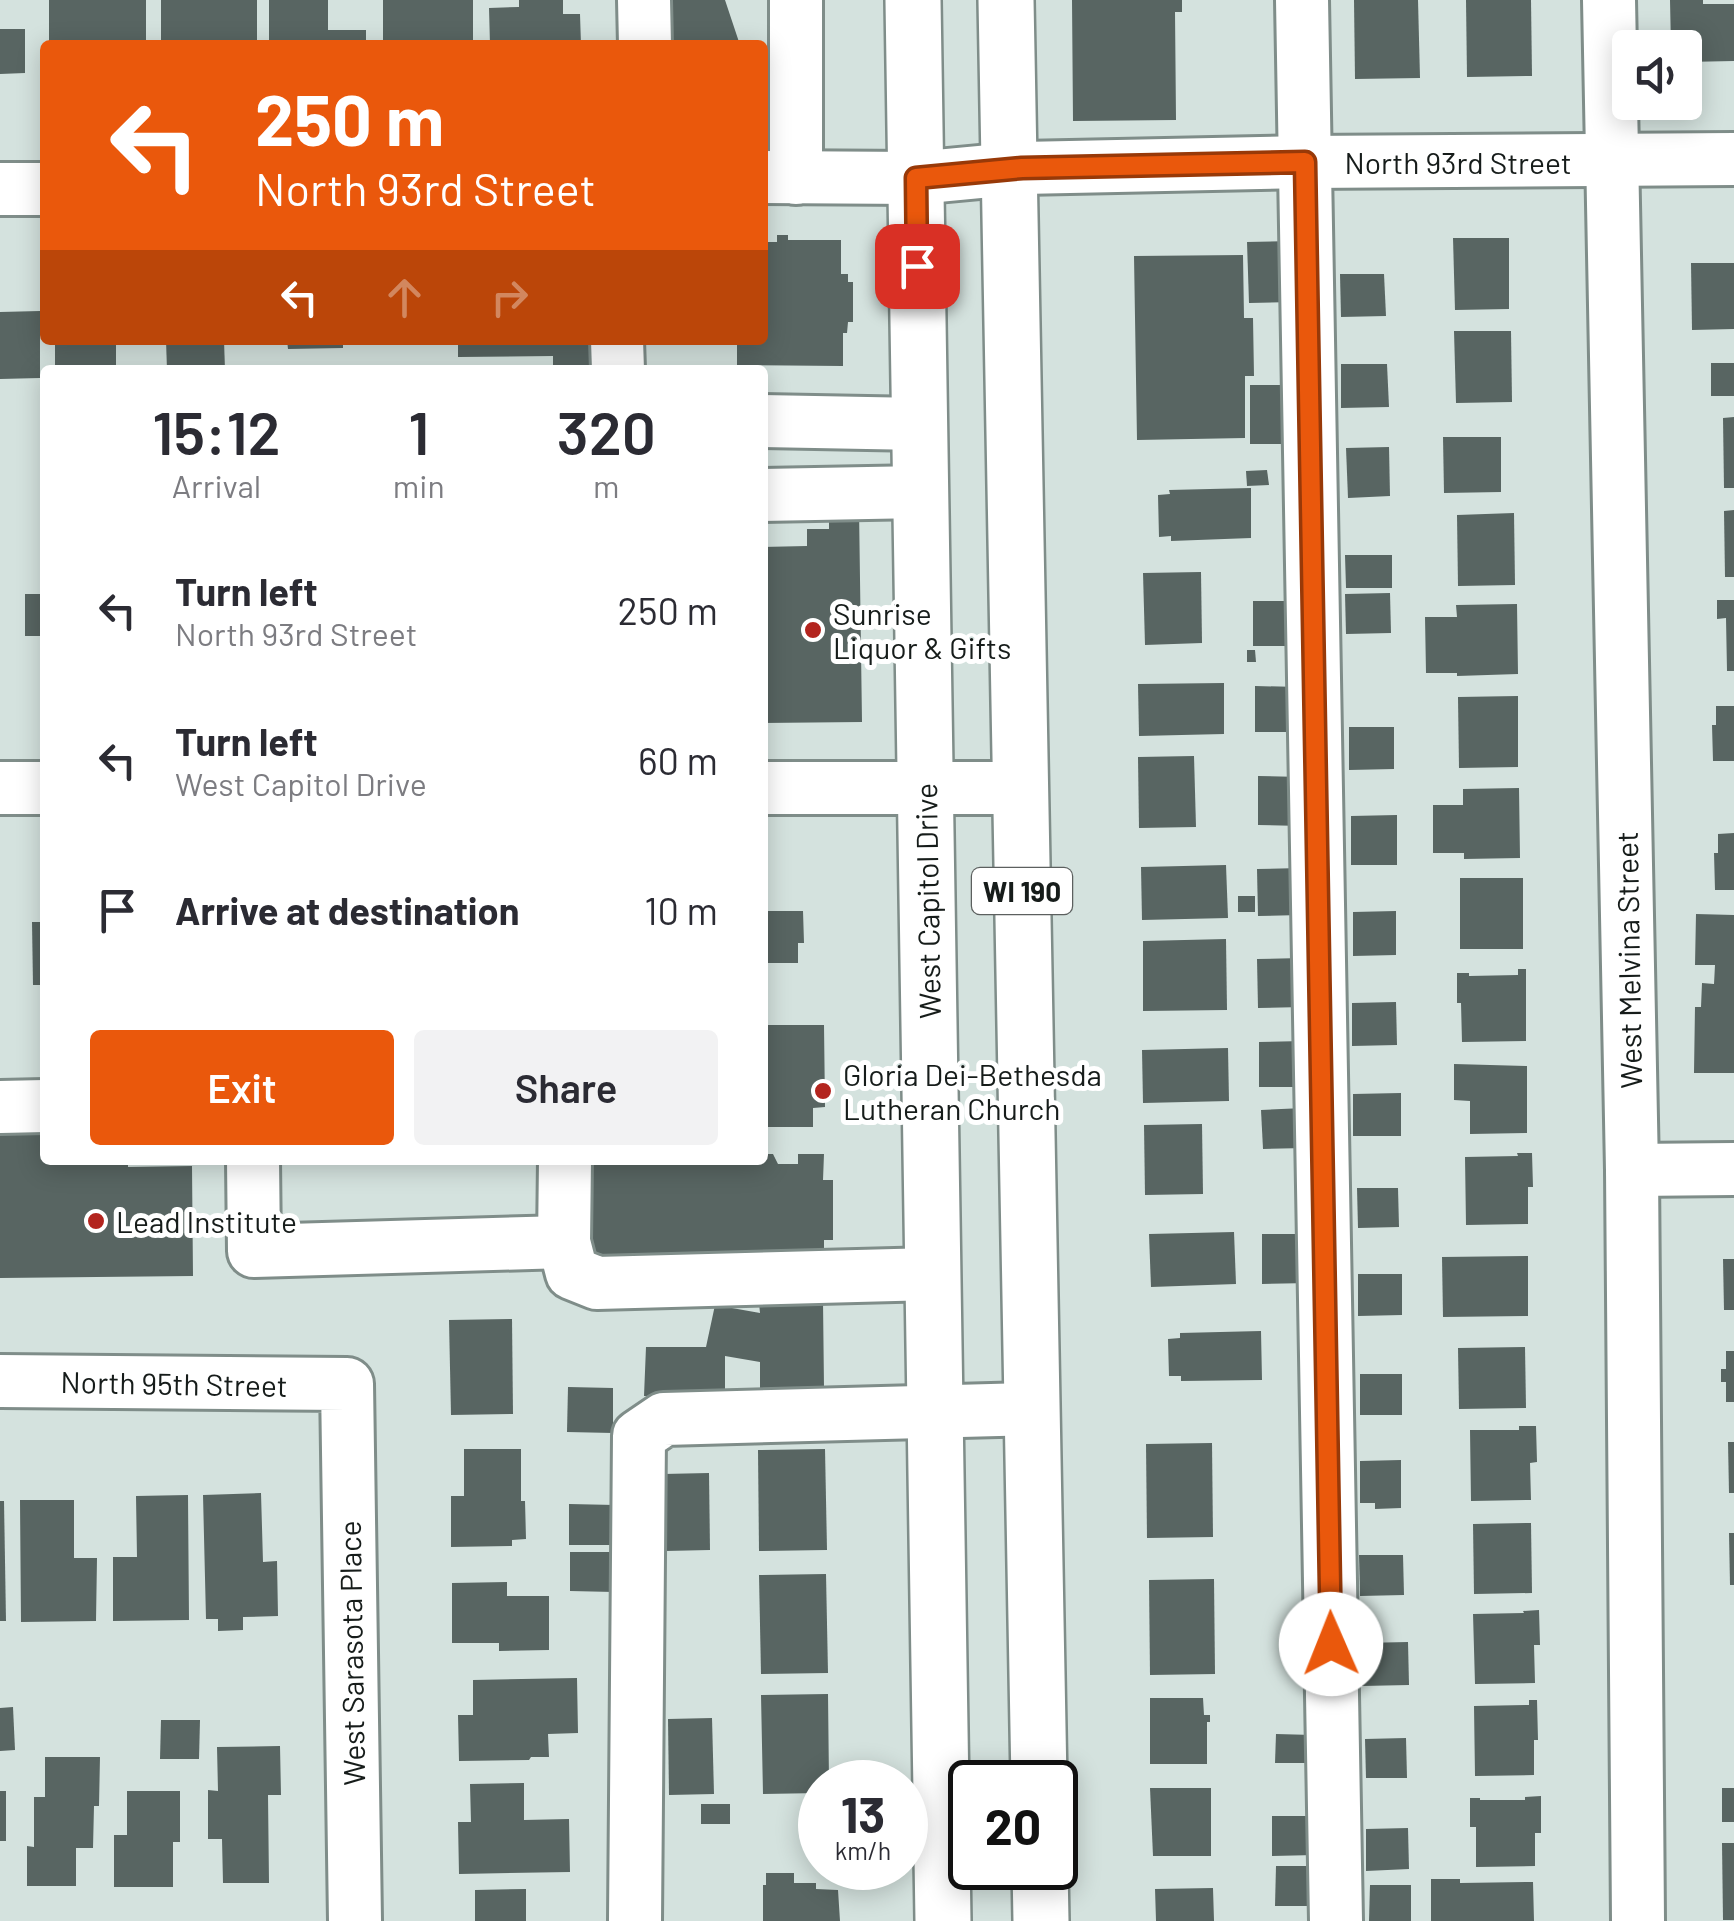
<!DOCTYPE html>
<html lang="en">
<head>
<meta charset="utf-8">
<style>
  :root { --surface:#fff; --page:#f2f2f3; --text:#2b2b33; --muted:#7c7c81; --accent:#ea580c }
  body { margin:0; font-family:Barlow,sans-serif; background:var(--page); color:var(--text); height:100vh; display:flex; flex-direction:column; font-size:38px; white-space:nowrap }
  * { box-sizing:border-box; margin:0 }
  p { font-size:32px; color:var(--muted) }
  .icon { flex:none; width:55px; height:55px; fill:none; stroke:currentColor; stroke-width:2; stroke-linecap:round; stroke-linejoin:round }
  .map { position:relative; flex:1; overflow:hidden }
  .details { position:absolute; left:40px; top:365px; width:728px; height:800px; display:flex; flex-direction:column; background:var(--surface); border-radius:10px; box-shadow:0 5px 25px #0003 }
  .details>* { flex:none }
  .guide { position:absolute; left:40px; top:40px; width:728px; height:305px; border-radius:10px; box-shadow:0 5px 25px #0003; background:#ea580c; color:#fff; overflow:hidden }
  .buttons { position:absolute; left:1612px; top:30px; display:grid; gap:20px }
  .buttons a { display:grid; place-items:center; width:90px; height:90px; border-radius:10px; background:var(--surface); box-shadow:0 5px 25px #0003; font-size:50px }
  .speed { position:absolute; left:798px; top:1760px; display:flex; gap:20px; font-size:50px; font-weight:700; text-align:center }
  .speed>* { display:grid; place-content:center; width:130px; height:130px; border-radius:50%; background:var(--surface); box-shadow:0 5px 25px #0003; line-height:1 }
  .speed small { font-size:25px; font-weight:400 }
  .speed .limit { border:5px solid #111; border-radius:15px; background:#fff; color:#111 }
  .pin { position:absolute; display:grid; place-items:center; width:85px; height:85px; color:#fff; margin:-42px; border-radius:20px; box-shadow:0 5px 15px #0006 }
  .me { position:absolute; width:110px; margin:-55px; rotate:359deg; stroke-linejoin:round; filter:drop-shadow(0 0 8px #0008) }
  .turn { display:flex; align-items:center; gap:35px; height:210px; padding:0 50px; font-size:45px }
  .turn .icon { width:130px; height:130px; stroke-width:2.5 }
  .turn b { display:block; font-size:70px; line-height:85px }
  .lanes { display:flex; align-items:center; height:95px; padding:0 50px; background:#0003; justify-content:center; gap:50px; direction:ltr }
  .lanes .off { opacity:.35 }
  .eta { display:flex; justify-content:space-evenly; align-items:center; height:170px; text-align:center }
  .eta b { font-size:60px; font-weight:600; line-height:70px }
  .cta { display:flex; gap:20px; margin-top:auto; padding:20px 50px }
  .cta a { flex:1; height:115px; border-radius:10px; background:var(--accent); color:#fff; font-size:40px; font-weight:600; line-height:115px; text-align:center }
  .cta a+a { background:var(--page); color:var(--text) }
  ul { padding:0; list-style:none }
  li { display:flex; align-items:center; gap:30px; height:150px; padding:0 50px }
  li div { flex:1 }
  li b { display:block; font-size:38px }
  li em { font-style:normal }
  .map>svg:first-child { display:block }
  .building { fill:#586562 }
  .lines { fill:none; stroke-linecap:round; stroke-linejoin:round }
  .minor-casing { stroke:#7f8d89; stroke-width:58 }
  .major-casing { stroke:#7f8d89; stroke-width:60 }
  .minor { stroke:#fff; stroke-width:52 }
  .major { stroke:#fff; stroke-width:55 }
  .route-casing { stroke:#983908; stroke-width:25 }
  .route { stroke:#ea580c; stroke-width:18 }
  .poi-dot { fill:#b3241e; stroke:#fff; stroke-width:4 }
  .labels { text-anchor:middle; dominant-baseline:central; stroke-width:10; stroke-linejoin:round; paint-order:stroke }
  .shield { fill:#fff; stroke:#5c605f; stroke-width:2.5 }
  .shield-label { font-size:28px; font-weight:bold; fill:#161c1a }
  .street-label { font-size:30px; fill:#161c1a; stroke:#fff }
  .poi-label { font-size:30px; fill:#161c1a; stroke:#fff; text-anchor:start }
</style>
</head>
<body>
<div class="map">
<svg width="1734" height="1921" viewBox="0 0 1734 1921">
  <rect width="100%" height="100%" fill="#d4e2de"/>
  <!-- building -->
  <g class="building">
    <rect x="49" y="0" width="97" height="45"/>
    <rect x="161" y="0" width="96" height="45"/>
    <path d="M269,0H328V30H366V45H269Z"/>
    <rect x="383" y="0" width="90" height="45"/>
    <path d="M519,0H563V14H580L581,45H490L489,8L519,7Z"/>
    <path d="M654,0H725L740,45H669Z"/>
    <path d="M1072,0H1182V12H1175L1176,120L1073,121Z"/>
    <path d="M1354,0H1418L1420,78L1355,79Z"/>
    <path d="M1466,0H1531L1532,76L1467,77Z"/>
    <path d="M1670,0H1703V4H1734V61L1685,62V48H1671Z"/>
    <path d="M0,29H25V73L0,74Z"/>
    <path d="M777,235H788V240H841V274H848V282H853V322H848L847,333H843V366L737,365V340H762V242H777Z"/>
    <path d="M1453,238H1509V309L1455,310Z"/>
    <path d="M1293,241L1294,302L1249,303L1247,242Z"/>
    <path d="M1243,255L1244,318H1253L1254,376H1245V438L1137,440L1134,256Z"/>
    <path d="M1691,263H1734V329L1692,330Z"/>
    <path d="M1340,274H1384L1386,316L1341,317Z"/>
    <path d="M40,311V378L0,379V312Z"/>
    <path d="M1454,331H1511L1512,402L1456,403Z"/>
    <rect x="55" y="340" width="61" height="30"/>
    <path d="M166,340H224L225,370H167Z"/>
    <path d="M287,340H343V348L288,349Z"/>
    <path d="M458,340H593V370H553V356L458,357Z"/>
    <rect x="1711" y="363" width="23" height="33"/>
    <path d="M1341,364H1387L1389,407L1341,408Z"/>
    <path d="M1250,385H1294L1295,444H1250Z"/>
    <path d="M1734,417V488H1724L1723,418Z"/>
    <path d="M1443,437H1501V492L1444,493Z"/>
    <path d="M1389,447L1390,496L1348,498L1346,448Z"/>
    <path d="M1267,470L1269,485L1247,486L1246,471Z"/>
    <path d="M1251,488V538L1171,541V536L1159,537L1158,495L1170,494L1169,490Z"/>
    <path d="M829,508H859L862,722L762,723V547L807,546V529H829Z"/>
    <path d="M1734,510V577H1725L1724,511Z"/>
    <path d="M1514,513L1515,585L1458,586L1457,515Z"/>
    <path d="M1345,555H1392V588H1346Z"/>
    <path d="M1201,572L1202,643L1145,645L1143,573Z"/>
    <path d="M1390,593L1391,633L1346,634L1345,594Z"/>
    <rect x="25" y="594" width="20" height="42"/>
    <path d="M1717,600H1734V671H1727L1726,618L1717,619Z"/>
    <path d="M1253,601H1298L1297,646H1253Z"/>
    <path d="M1517,604L1518,674L1457,676V673H1426L1425,617H1457L1456,605Z"/>
    <path d="M1247,650H1255L1256,662H1247Z"/>
    <path d="M1224,683V734L1139,736L1138,684Z"/>
    <path d="M1255,686L1299,687L1300,732H1255Z"/>
    <path d="M1518,696V767L1459,768L1458,697Z"/>
    <path d="M1716,706H1734V761H1713L1712,725H1716Z"/>
    <path d="M1349,727H1394V769L1349,770Z"/>
    <path d="M1194,756L1196,827L1139,828L1138,757Z"/>
    <path d="M1258,776L1302,777V826L1258,825Z"/>
    <path d="M1519,788L1520,858L1464,859V853H1433V805H1463V789Z"/>
    <path d="M1397,815V865H1351V816Z"/>
    <path d="M1734,833V890H1715L1714,853H1718V834Z"/>
    <path d="M1226,865L1228,918L1142,920L1141,867Z"/>
    <path d="M1301,868V915L1258,916L1257,869Z"/>
    <rect x="1460" y="878" width="63" height="71"/>
    <rect x="1238" y="896" width="17" height="16"/>
    <path d="M762,911H803L804,943H798V963H762Z"/>
    <path d="M1396,911V955L1353,956V912Z"/>
    <path d="M1696,914L1734,915V1073H1694L1695,1007H1701L1702,983L1714,984L1715,965H1695Z"/>
    <path d="M32,922H45V985H33Z"/>
    <path d="M1226,939L1227,1010L1143,1011V941Z"/>
    <path d="M1302,958L1303,1007L1258,1008L1257,959Z"/>
    <path d="M1518,969H1526V1041L1462,1042L1461,1003H1457V973H1469V976L1518,975Z"/>
    <path d="M1396,1002L1397,1045L1352,1046V1003Z"/>
    <path d="M762,1025H824L825,1107L813,1108V1127H762Z"/>
    <path d="M1304,1041V1087H1259V1042Z"/>
    <path d="M1228,1048L1229,1101L1143,1103L1142,1050Z"/>
    <path d="M1454,1064L1527,1066V1133L1470,1134V1101L1454,1100Z"/>
    <path d="M1401,1093V1136H1353V1094Z"/>
    <path d="M1304,1108L1305,1148L1263,1149L1261,1110Z"/>
    <path d="M1202,1124L1203,1194L1145,1195L1144,1125Z"/>
    <path d="M0,1130H45V1160H128V1167L192,1166L193,1276L0,1278Z"/>
    <path d="M1517,1153H1532L1533,1187H1528V1224L1466,1225L1465,1157L1518,1156Z"/>
    <path d="M762,1154H773L778,1164H798V1154H824L823,1180H833V1240H824V1266H592L591,1242H579L590,1160H639V1165L753,1164L755,1160H762Z"/>
    <path d="M1357,1188H1398L1399,1227L1358,1228Z"/>
    <path d="M1234,1232L1236,1284L1151,1287L1149,1234Z"/>
    <path d="M1262,1234H1309L1310,1283L1262,1284Z"/>
    <path d="M1528,1256V1316L1443,1317L1442,1257Z"/>
    <path d="M1723,1259H1734V1310H1724Z"/>
    <path d="M1358,1274H1402V1315L1358,1316Z"/>
    <path d="M823,1301L824,1388H760V1362L725,1356V1396H644L646,1347H706L715,1305L760,1313L759,1303Z"/>
    <path d="M512,1319L513,1414L451,1415L449,1320Z"/>
    <path d="M1261,1331L1262,1380L1181,1381V1376H1169L1168,1339L1180,1338V1333Z"/>
    <path d="M1525,1347L1526,1408L1459,1409L1458,1348Z"/>
    <path d="M1726,1351H1734V1402H1726V1382H1721V1369H1726Z"/>
    <rect x="1360" y="1374" width="42" height="41"/>
    <path d="M568,1387L613,1388V1433L567,1432Z"/>
    <path d="M1519,1426H1536L1537,1462L1530,1463L1531,1500L1471,1501L1470,1430H1519Z"/>
    <path d="M1728,1442H1734V1493H1729Z"/>
    <path d="M1212,1443L1213,1537L1147,1538L1146,1444Z"/>
    <path d="M464,1449H521V1501H525L526,1539L512,1540V1546L451,1547V1496H464Z"/>
    <path d="M825,1449L827,1550L759,1551L758,1450Z"/>
    <path d="M1401,1460V1508L1375,1509V1503H1360V1461Z"/>
    <path d="M709,1473L710,1550L665,1551L663,1474Z"/>
    <path d="M261,1493L263,1562L277,1561L278,1616L243,1617V1630L218,1631V1619H206L203,1495Z"/>
    <path d="M188,1495L189,1620L113,1621V1557H137L136,1496Z"/>
    <path d="M20,1500H74V1558H97L96,1621L21,1622Z"/>
    <path d="M0,1501H4L6,1621H0Z"/>
    <path d="M569,1504L615,1505L614,1545H569Z"/>
    <path d="M1531,1523L1532,1593L1474,1594L1473,1524Z"/>
    <path d="M1729,1533H1734V1585H1730Z"/>
    <path d="M570,1552H614V1592L570,1591Z"/>
    <path d="M1359,1555H1403L1404,1595L1360,1596Z"/>
    <path d="M826,1574L828,1673L761,1674L759,1575Z"/>
    <path d="M1214,1579L1215,1674L1150,1675L1149,1580Z"/>
    <path d="M507,1582V1596H549V1650L499,1651V1643H452V1583Z"/>
    <path d="M1539,1610L1540,1645H1534L1535,1683L1475,1684L1473,1614L1524,1613L1523,1611Z"/>
    <path d="M1408,1642L1409,1685L1362,1686V1643Z"/>
    <path d="M577,1678L578,1733L548,1734L549,1757H531L529,1760L459,1761L458,1715H473V1680Z"/>
    <path d="M828,1694L829,1782H820V1793L763,1794L761,1695Z"/>
    <path d="M1150,1698H1203L1204,1715H1210V1722H1207V1764H1150Z"/>
    <path d="M1529,1700H1537L1538,1740H1534V1775L1475,1776L1474,1706L1529,1705Z"/>
    <path d="M13,1707L15,1750L0,1751V1708Z"/>
    <path d="M712,1718L714,1794L669,1795L668,1719Z"/>
    <path d="M161,1720H200L199,1759H160Z"/>
    <path d="M1276,1734L1313,1735L1312,1763H1275Z"/>
    <path d="M1406,1738L1407,1778H1366L1365,1739Z"/>
    <path d="M280,1746L281,1795H268L269,1883H223L222,1839H208V1790L218,1791L217,1747Z"/>
    <path d="M45,1757H100L99,1806H94L93,1848H76V1886H27V1846L34,1847V1797H45Z"/>
    <path d="M524,1783V1820L569,1819L570,1872L459,1874L458,1822H471L470,1784Z"/>
    <path d="M1150,1788H1211V1856H1153Z"/>
    <rect x="1722" y="1788" width="12" height="34"/>
    <rect x="0" y="1791" width="6" height="50"/>
    <path d="M127,1791H180V1842H173V1887H114V1835H127Z"/>
    <path d="M1541,1796V1833H1535V1866L1476,1867V1827H1470V1798H1480V1800H1525V1797Z"/>
    <rect x="701" y="1804" width="29" height="20"/>
    <path d="M1272,1816H1314L1315,1855L1272,1856Z"/>
    <path d="M1408,1828L1409,1869L1366,1871V1829Z"/>
    <path d="M1722,1843H1734V1920H1723Z"/>
    <path d="M1276,1866H1317V1906H1275Z"/>
    <path d="M766,1873H794V1883H816V1889L838,1890L840,1921H763V1885H766Z"/>
    <path d="M1431,1879H1460V1883L1533,1882L1534,1921H1431Z"/>
    <path d="M1370,1885H1411V1921H1369Z"/>
    <path d="M1213,1888L1214,1921H1156L1155,1889Z"/>
    <path d="M526,1889V1921H475V1890Z"/>
  </g>
  <g class="lines">
    <!-- minor casing -->
    <g class="minor-casing">
      <g id="minor">
        <path d="M644,0L645,45"/>
        <path d="M796,0V178"/>
        <path d="M1302,0L1336,1921"/>
        <path d="M1609,0L1632,1170L1638,1921"/>
        <path d="M762,177L916,178L1022,168L1305,162L1734,159"/>
        <path d="M0,189H45"/>
        <path d="M617,340L618,370"/>
        <path d="M762,421L920,424"/>
        <path d="M762,495L921,492"/>
        <path d="M0,788H45"/>
        <path d="M762,788H1020"/>
        <path d="M0,1107L45,1106"/>
        <path d="M253,1160L254,1251L564,1242"/>
        <path d="M565,1160L564,1242L572,1273L597,1283L933,1274"/>
        <path d="M1632,1170L1734,1169"/>
        <path d="M0,1381L347,1384L355,1921"/>
        <path d="M635,1921L639,1436L664,1419L1032,1409"/>
      </g>
    </g>
    <!-- major casing -->
    <g class="major-casing">
      <g id="major">
        <path d="M913,0L943,1921"/>
        <path d="M1006,0L1039,1782"/>
        <path d="M1040,1868L1041,1921"/>
      </g>
    </g>
    <!-- minor -->
    <use href="#minor" class="minor"/>
    <!-- major -->
    <use href="#major" class="major"/>
  </g>
  <g class="lines">
    <!-- route casing -->
    <g class="route-casing">
      <path id="route" d="M917,266L916,178L1022,168L1305,162L1331,1644"/>
    </g>
    <!-- route -->
    <use href="#route" class="route"/>
  </g>
  <!-- markers -->
  <g class="poi-dot">
    <circle cx="813" cy="630" r="10"/>
    <circle cx="823" cy="1091" r="10"/>
    <circle cx="96" cy="1221" r="10"/>
  </g>
  <g class="labels">
    <!-- shield labels -->
    <rect class="shield" x="972" y="868" width="100" height="46" rx="8"/>
    <g class="shield-label">
      <text x="1022" y="891">WI 190</text>
    </g>
    <!-- street labels -->
    <g class="street-label">
      <text x="1458" y="162">North 93rd Street</text>
      <text transform="translate(927 901) rotate(-91)">West Capitol Drive</text>
      <text transform="translate(1628 960) rotate(-91)">West Melvina Street</text>
      <text transform="translate(174 1383) rotate(1)">North 95th Street</text>
      <text transform="translate(351 1653) rotate(-91)">West Sarasota Place</text>
    </g>
    <!-- poi labels -->
    <g class="poi-label">
      <text x="833" y="613">Sunrise<tspan x="833" dy="34">Liquor &amp; Gifts</tspan></text>
      <text x="843" y="1074">Gloria Dei-Bethesda<tspan x="843" dy="34">Lutheran Church</tspan></text>
      <text x="116" y="1221">Lead Institute</text>
    </g>
  </g>
</svg>
<div class="buttons">
<a><svg class="icon" aria-label="sound" viewBox="0 0 24 24"><path d="M4 9h4l5-4v14l-5-4H4zM17 9q2 3 0 6"/></svg></a>
</div>
<div class="speed"><div>13<small>km/h</small></div><div class="limit">20</div></div>
<div class="pin" style="left:917px;top:266px;background:#d93025"><svg class="icon" aria-label="arrive" viewBox="0 0 24 24"><path d="M6 21V4h12l-3 4 3 4H6"/></svg></div>
<svg class="me" style="left:1331px;top:1644px" viewBox="-20 -20 40 40"><circle r="19" fill="#fff"/><path d="M0-13L10 11 0 6-10 11z" fill="#ea580c"/></svg>
<div class="guide">
<div class="turn"><svg class="icon" aria-label="left" viewBox="0 0 24 24"><path d="M17 20v-9H6M10 6l-5 5 5 5"/></svg><div><b>250 m</b>North 93rd Street</div></div>
<div class="lanes"><svg class="icon" aria-label="left" viewBox="0 0 24 24"><path d="M17 20v-9H6M10 6l-5 5 5 5"/></svg><svg class="icon off" aria-label="ahead" viewBox="0 0 24 24"><path d="M12 20V5M6 11l6-6 6 6"/></svg><svg class="icon off" aria-label="right" viewBox="0 0 24 24"><path d="M7 20v-9h11M14 6l5 5-5 5"/></svg></div>
</div>
<section class="details">
<div class="eta">
<div><b>15:12</b><p>Arrival</p></div>
<div><b>1</b><p>min</p></div>
<div><b>320</b><p>m</p></div>
</div>
<ul>
<li><svg class="icon" aria-label="left" viewBox="0 0 24 24"><path d="M17 20v-9H6M10 6l-5 5 5 5"/></svg><div><b>Turn left</b><p>North 93rd Street</p></div><em>250 m</em></li>
<li><svg class="icon" aria-label="left" viewBox="0 0 24 24"><path d="M17 20v-9H6M10 6l-5 5 5 5"/></svg><div><b>Turn left</b><p>West Capitol Drive</p></div><em>60 m</em></li>
<li><svg class="icon" aria-label="arrive" viewBox="0 0 24 24"><path d="M6 21V4h12l-3 4 3 4H6"/></svg><div><b>Arrive at destination</b></div><em>10 m</em></li>
</ul>
<div class="cta"><a>Exit</a><a>Share</a></div>
</section>
</div>
</body>
</html>
